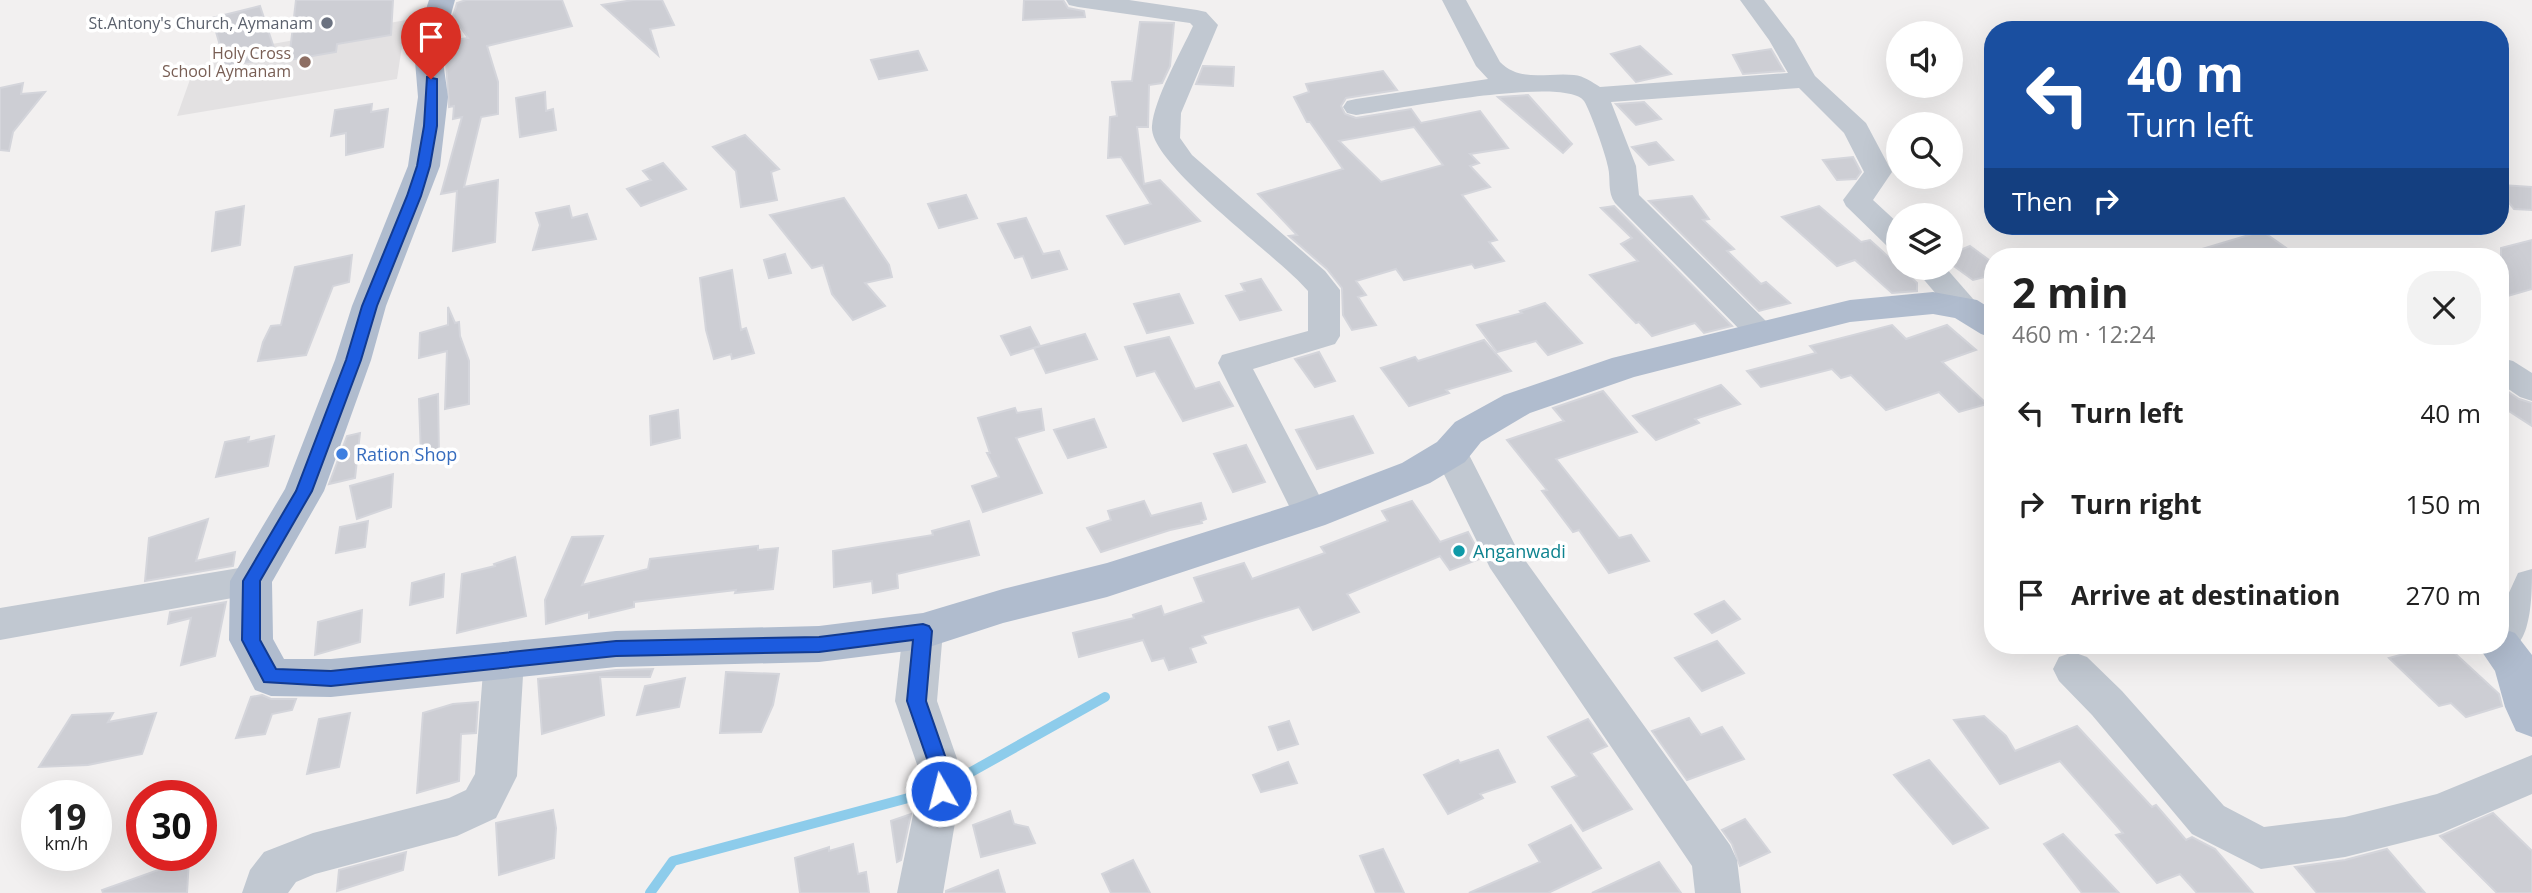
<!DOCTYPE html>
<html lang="en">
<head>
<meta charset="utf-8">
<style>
  :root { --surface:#fff; --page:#f2f2f2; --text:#222; --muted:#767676 }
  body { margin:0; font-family:"Open Sans",sans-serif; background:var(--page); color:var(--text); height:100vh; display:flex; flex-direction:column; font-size:26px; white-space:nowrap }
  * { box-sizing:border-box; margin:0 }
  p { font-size:23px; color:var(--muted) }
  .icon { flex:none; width:38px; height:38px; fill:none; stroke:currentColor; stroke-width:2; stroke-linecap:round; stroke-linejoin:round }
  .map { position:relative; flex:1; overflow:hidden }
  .side { position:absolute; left:1984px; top:248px; width:525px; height:406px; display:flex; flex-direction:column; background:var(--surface); border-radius:28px; box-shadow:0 7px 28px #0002 }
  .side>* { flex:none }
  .top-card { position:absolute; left:1984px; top:21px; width:525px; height:214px; border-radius:28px; box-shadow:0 7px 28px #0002; background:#1a4fa0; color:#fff; overflow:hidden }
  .fabs { position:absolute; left:1886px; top:21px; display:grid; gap:14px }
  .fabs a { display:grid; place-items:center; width:77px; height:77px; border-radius:50%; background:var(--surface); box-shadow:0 7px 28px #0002; font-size:35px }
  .speed { position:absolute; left:21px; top:780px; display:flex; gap:14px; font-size:35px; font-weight:700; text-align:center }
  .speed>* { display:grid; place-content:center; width:91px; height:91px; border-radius:50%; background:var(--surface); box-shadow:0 7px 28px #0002; line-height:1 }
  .speed small { font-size:18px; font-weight:400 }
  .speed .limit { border:10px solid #d22; background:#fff; color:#111 }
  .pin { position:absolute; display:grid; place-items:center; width:60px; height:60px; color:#fff; margin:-72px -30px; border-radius:50% 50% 50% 0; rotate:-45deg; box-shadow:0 0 7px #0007 }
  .pin .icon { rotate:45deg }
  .me { position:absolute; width:77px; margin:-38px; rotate:352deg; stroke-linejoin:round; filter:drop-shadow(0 0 5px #0008) }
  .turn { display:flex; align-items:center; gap:24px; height:147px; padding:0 28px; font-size:32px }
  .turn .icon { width:91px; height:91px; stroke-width:2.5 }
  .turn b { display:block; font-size:49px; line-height:60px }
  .then { display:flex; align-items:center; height:66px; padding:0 28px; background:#0003; gap:14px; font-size:26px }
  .round { display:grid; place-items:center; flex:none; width:74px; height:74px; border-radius:28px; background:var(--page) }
  .overview { display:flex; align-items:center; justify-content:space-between; height:119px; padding:0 28px }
  h1 { font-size:42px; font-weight:700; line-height:52px }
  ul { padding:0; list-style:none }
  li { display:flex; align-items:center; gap:21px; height:91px; padding:0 28px }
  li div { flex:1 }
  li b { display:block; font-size:26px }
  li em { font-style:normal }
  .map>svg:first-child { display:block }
  .education { fill:#e3e1e2 }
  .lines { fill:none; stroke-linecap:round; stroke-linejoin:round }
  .stream { stroke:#8dcceb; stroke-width:10 }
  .building { fill:#cdced4; stroke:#d4d5db; stroke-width:2; fill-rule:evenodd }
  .minor { fill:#c1c8d1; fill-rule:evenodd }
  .major { fill:#b0bcce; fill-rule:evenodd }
  .route { fill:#1c5bdf; stroke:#123b91; stroke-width:2 }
  .worship-dot { fill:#6b7280; stroke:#fff; stroke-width:2.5 }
  .education-dot { fill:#8d6e63; stroke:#fff; stroke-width:2.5 }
  .shop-dot { fill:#3f7fe0; stroke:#fff; stroke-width:2.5 }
  .culture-dot { fill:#0f9aa8; stroke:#fff; stroke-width:2.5 }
  .labels { text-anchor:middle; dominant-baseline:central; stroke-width:7; stroke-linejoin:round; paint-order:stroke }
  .far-worship-label { font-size:16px; fill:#5b616d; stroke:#fff; text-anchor:end }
  .far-education-label { font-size:16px; fill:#785e54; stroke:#fff; text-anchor:end }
  .shop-label { font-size:18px; fill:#366cbe; stroke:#fff; text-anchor:start }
  .culture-label { font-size:18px; fill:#0d838f; stroke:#fff; text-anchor:start }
</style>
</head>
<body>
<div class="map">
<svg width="2532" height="893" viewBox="0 0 2532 893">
  <rect width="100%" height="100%" fill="#f2f0f0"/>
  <!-- education -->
  <path class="education" d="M406,20L397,79L177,116L193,71L228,52Z"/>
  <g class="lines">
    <!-- stream -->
    <g class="stream">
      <path d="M955,781L1105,697"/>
      <path d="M650,893L673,861L927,793"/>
    </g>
  </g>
  <!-- building -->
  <g class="building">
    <path d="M296,0H393L391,35L337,44L336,52L289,60Z"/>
    <path d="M466,0H562L572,26L487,46L498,82V114L481,117L464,187L498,180L495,242L453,251L457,191L441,194L462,117L453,119L454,106L449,107L446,61L447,41L468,38L453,16L457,3Z"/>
    <path d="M633,0H662L674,25L650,29L658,55L602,5Z"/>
    <path d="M1024,0H1063L1068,8L1084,11L1085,17L1023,20Z"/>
    <path d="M260,6L277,57L226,66L212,18Z"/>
    <path d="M1140,22L1174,23L1170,66L1162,83L1149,85L1148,127H1137L1144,184L1160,180L1200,221L1125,244L1107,216L1151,204L1121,157L1108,158L1110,117L1117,116L1112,82L1132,81Z"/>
    <path d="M1640,46L1671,74L1636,82L1611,54Z"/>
    <path d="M1771,49L1784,71L1743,74L1733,55Z"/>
    <path d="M918,51L927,70L879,79L871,60Z"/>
    <path d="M1203,66L1234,67L1233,86L1196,84Z"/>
    <path d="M1383,71L1397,90L1346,98L1341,106L1345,114L1356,118L1411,109L1421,123L1480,111L1508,148L1470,154L1479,163L1470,166L1490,187L1462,195L1497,240L1489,242L1504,261L1475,268L1472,264L1404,280L1396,269L1356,281L1366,295L1358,297L1376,325L1352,330L1343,315L1342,288L1327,269L1289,236L1297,235L1258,194L1343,169L1310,122H1307L1294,97L1309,92L1306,84ZM1414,127L1443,165L1381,182L1339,141Z"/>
    <path d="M23,83L21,94L45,92L13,132L9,151L0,150V88Z"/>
    <path d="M545,92L546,111L553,109L556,130L520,137L516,98Z"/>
    <path d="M1528,95L1572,144L1563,153L1498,97Z"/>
    <path d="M1644,102L1661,119L1636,125L1616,104Z"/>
    <path d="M372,104L371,112L388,109L383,147L346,155V133L331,136L335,110Z"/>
    <path d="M745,135L779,169L771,172L777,200L741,207L736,171L713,147Z"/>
    <path d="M1656,142L1673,160L1649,165L1632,147Z"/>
    <path d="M1853,157L1861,172L1856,179L1837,180L1823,160Z"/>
    <path d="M663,163L686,189L641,206L627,189L651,180L643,171Z"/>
    <path d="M2501,185L2532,187V210L2514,209L2501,193Z"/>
    <path d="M966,195L977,218L939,228L928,204Z"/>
    <path d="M1692,196L1709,219L1703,220L1734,249L1727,251L1761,284L1766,282L1790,303L1759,311L1649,201Z"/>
    <path d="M844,198L889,265L892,277L865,283L885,306L853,320L832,294L823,265L812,268L770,215Z"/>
    <path d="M244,206L240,245L212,251L216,212Z"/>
    <path d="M569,206L572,218L587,214L596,239L533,250L540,225L536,213Z"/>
    <path d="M1614,206L1732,326L1704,333L1695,323L1652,336L1639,322L1636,323L1590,275L1638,261L1621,244L1632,238L1601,208Z"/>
    <path d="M1819,206L1861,242L1870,240L1917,283V291L1892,293L1855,260L1837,266L1782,217Z"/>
    <path d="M1026,218L1043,254L1059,251L1067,269L1032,278L1023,256L1015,258L998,224Z"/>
    <path d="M2262,231L2299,257H2193L2192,252Z"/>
    <path d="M2532,240V289L2501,298V248Z"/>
    <path d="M1970,246L1993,263V275L1973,280L1951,264V254Z"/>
    <path d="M785,254L791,273L769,278L764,260Z"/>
    <path d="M352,255L349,282L333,286L306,355L258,361L263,342L271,326L281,325L295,267Z"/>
    <path d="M732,270L741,330L746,328L754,353L732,359L731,354L714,359L706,330L700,278Z"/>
    <path d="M1261,279L1281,310L1240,320L1226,296L1245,291L1241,284Z"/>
    <path d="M1179,294L1193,323L1147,333L1134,304Z"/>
    <path d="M1545,303L1582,343L1548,355L1536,341L1497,352L1477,325L1522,313L1520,311Z"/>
    <path d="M448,307L455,323L459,322L460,336L469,361V404L445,409L447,351L419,358L420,333L448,325Z"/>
    <path d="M1892,325L1906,339L1947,325L1976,350L1942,362L1987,404L1959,412L1939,392L1886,410L1851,375L1841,378L1832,369L1761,387L1747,371L1816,353L1810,346Z"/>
    <path d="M1030,327L1040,346L1011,355L1001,336Z"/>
    <path d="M1085,334L1097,359L1046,373L1034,348Z"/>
    <path d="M1169,337L1195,389L1219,382L1233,406L1183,421L1155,371L1137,376L1125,347Z"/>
    <path d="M1484,340L1511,371L1446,390L1449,393L1409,406L1381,368L1415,357L1418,361Z"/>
    <path d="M1319,352L1335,381L1315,387L1295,359Z"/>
    <path d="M1721,385L1740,404L1695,419L1699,423L1656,440L1633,416Z"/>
    <path d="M2501,387L2519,399L2532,403V426L2501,406Z"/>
    <path d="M1603,391L1637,432L1556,459L1619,538L1631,535L1649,561L1609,573L1579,530L1573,532L1542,491L1547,490L1507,440L1564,421L1553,408Z"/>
    <path d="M438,394L439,457H421L419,399Z"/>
    <path d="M1015,408L1017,413L1041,409L1044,430L1016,438L1042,493L983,512L972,486L999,477L987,453H990L978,418Z"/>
    <path d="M678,410L680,438L651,445L650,416Z"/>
    <path d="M1353,416L1373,453L1317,469L1296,430Z"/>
    <path d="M1094,419L1106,447L1068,458L1054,430Z"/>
    <path d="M360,433L355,478L329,484L347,436Z"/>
    <path d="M274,436L268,466L216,477L225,442L249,437L248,442Z"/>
    <path d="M1246,445L1265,482L1233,492L1214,454Z"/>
    <path d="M393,474L391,507L357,519L350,486Z"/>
    <path d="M1144,501L1151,516L1201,503L1206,519L1201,521L1202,523L1170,530L1101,552L1087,528L1111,520L1108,511Z"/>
    <path d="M1412,501L1440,542L1468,532L1482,558L1450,570L1440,556L1347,594L1359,612L1313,630L1299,607L1202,636L1206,643L1190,648L1196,662L1169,670L1164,658L1152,661L1143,640L1079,657L1073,633L1134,618L1133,615L1161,606L1164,615L1204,602L1194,578L1244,563L1252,579L1325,553L1321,547L1388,521L1382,511Z"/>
    <path d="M208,519L196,561L235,552L233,566L145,581L149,538Z"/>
    <path d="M368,521L365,547L336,553L340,527Z"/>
    <path d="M969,521L979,555L897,574L898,588L873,593L872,581L834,587L833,551L933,535L932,531Z"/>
    <path d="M603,536L582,585L648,569L650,559L758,546V550L778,548L773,589L735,593L736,590L634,602V607L589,618V612L546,624L545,600L572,537Z"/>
    <path d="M515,557L526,616L457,633L462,574L495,566L494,564Z"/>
    <path d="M444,574L443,597L410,605L412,583Z"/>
    <path d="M1724,601L1740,619L1712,633L1695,614Z"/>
    <path d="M226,602L215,656L181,665L191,618L168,624L170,612Z"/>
    <path d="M362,610L360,642L315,655L318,622Z"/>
    <path d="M1717,641L1744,673L1702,691L1675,658Z"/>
    <path d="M2433,646H2447L2499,694L2502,706L2466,717L2451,703L2439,706L2389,658Z"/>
    <path d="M653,669L650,677H600L604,715L542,734L538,679L616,670Z"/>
    <path d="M726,672L779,674L773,705L761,732L720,733Z"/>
    <path d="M685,678L679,707L637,715L645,686Z"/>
    <path d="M262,695L271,699H296L292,710L272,714L265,734L236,738L251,697Z"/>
    <path d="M478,702L476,733L461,734L459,781L417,793L423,713L453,704Z"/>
    <path d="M113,713L108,722L156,713L142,754L88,765L39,767L72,715Z"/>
    <path d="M350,713L339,767L307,774L319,719Z"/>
    <path d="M1984,716L2006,736L2015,751L2077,726L2152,807L2156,805L2186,840L2192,837L2215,849L2253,893H2197L2180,874L2157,883L2116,835L2123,833L2060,761L2000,784L1954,720Z"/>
    <path d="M1689,718L1701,735L1722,727L1744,759L1687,780L1652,731Z"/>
    <path d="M1588,719L1607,746L1591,753L1632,809L1583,831L1552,787L1577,776L1548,737Z"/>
    <path d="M1289,721L1298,744L1278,750L1269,727Z"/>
    <path d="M1498,750L1515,782L1480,794L1483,798L1448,814L1424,775L1458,760L1460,763Z"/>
    <path d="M1929,760L1953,788L1988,828L1953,844L1894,775Z"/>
    <path d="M1288,762L1297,783L1261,792L1253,775Z"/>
    <path d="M553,810L556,828L554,858L499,875L496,823Z"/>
    <path d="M1010,811L1014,824L1028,827L1035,843L981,857L973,825Z"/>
    <path d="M2493,813L2532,851V893H2497L2440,836Z"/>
    <path d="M911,814L901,860L897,862L891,821Z"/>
    <path d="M1745,819L1770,852L1740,866L1732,844L1722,830Z"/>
    <path d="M1571,825L1601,868L1548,893H1469L1540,862L1529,845Z"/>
    <path d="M2063,834L2119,893H2082L2044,844Z"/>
    <path d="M853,844L858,874L866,872L869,893H800L795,858L829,847V851Z"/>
    <path d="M1383,849L1404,893H1376L1360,856Z"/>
    <path d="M2387,849L2425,893H2317L2295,867L2345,860Z"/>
    <path d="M406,852L403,870L337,891L339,870Z"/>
    <path d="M189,859L187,893H103L102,890Z"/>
    <path d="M1133,860L1150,893H1111L1102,874Z"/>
    <path d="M1659,862L1681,893H1592Z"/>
    <path d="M998,870L1005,893H946V891Z"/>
  </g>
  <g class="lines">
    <!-- minor -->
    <g class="minor">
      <path d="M1066,0H1129L1197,10L1206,12L1218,25L1181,113L1180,138L1192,155L1325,271L1340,290V336L1335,344L1253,369L1329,514L1324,524L1311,528L1298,524L1218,363L1222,355L1308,331V291C1281,258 1148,164 1152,126C1154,99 1181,52 1193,26L1190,23L1078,7L1069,5Z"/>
      <path d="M1442,0H1466L1500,62C1521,83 1548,72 1574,75C1584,76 1592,82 1600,87L1788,73L1769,40L1740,0H1764L1794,39L1815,76L1866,123L1892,172L1873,200L1899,224V249L1888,247L1846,206L1843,200L1864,172L1844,133L1799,88L1611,102L1636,166L1639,195L1777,332L1772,340L1761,343L1750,340L1615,203C1607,192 1611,179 1608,167C1606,155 1590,110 1584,101C1566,75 1391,110 1356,115L1347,113L1343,107L1347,101L1356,99L1488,79L1476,66Z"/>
      <path d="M1914,268H1946L1981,308L1976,315L1965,318L1954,315Z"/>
      <path d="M2501,358L2513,361L2532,373V401L2520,397L2501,384Z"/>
      <path d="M1451,439L1463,443L1517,549L1730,845L1737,860L1741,893H1695L1692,866L1490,568L1433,452L1439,443Z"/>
      <path d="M251,566L265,570L270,581L265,592L0,640V608Z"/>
      <path d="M2532,569C2532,601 2532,667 2487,649L2485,646H2501V610L2518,573Z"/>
      <path d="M923,615L937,620L943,631L937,701L963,776L943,893H897L921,776L895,701L903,631L909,620Z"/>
      <path d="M504,642L518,647L524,659L517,776L496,818L457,836L315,874L296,882L288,893H242L250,870L264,852L313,833L449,798L466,790L475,774L484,659L490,647Z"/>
      <path d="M2073,652L2087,657L2122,691L2224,806L2264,827L2345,817L2437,794L2532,755V794L2441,833L2345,857L2261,869L2192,834L2092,715L2059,681L2053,669L2059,657Z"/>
    </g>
    <!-- major -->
    <g class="major">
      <path d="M429,0H455L445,36L443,61L448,97L440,166L386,306L371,360L324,491L272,582L273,639L284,659H331L616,631L819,626L923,613L1003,589L1107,563L1297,503L1402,463L1437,442L1455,422L1504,395L1612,358L1850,300L1933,292L1977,300L1993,310V338L1981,334L1955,318L1933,314L1850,322L1634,377L1530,413L1481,442L1465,462L1430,483L1325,525L1107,597L1003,623L923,649L819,662L616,667L331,697L271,696L255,690L229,640L230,581L285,489L335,360L352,306L408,166L418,97L415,61L417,36Z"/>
      <path d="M2501,628L2515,633L2532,655V737L2516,731L2505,707L2495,671L2478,646H2501Z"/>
    </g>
  </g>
  <!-- route -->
  <path class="route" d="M427,77L437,79V126L430,166L421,196L377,306L361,360L312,491L260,581V640L276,669L331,671L616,641L819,637L923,624L929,626L932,631L926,701L952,776L948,797L941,800L934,797L931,791L933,776L907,701L913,640L819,652L616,656L331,686L264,682L242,640L243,581L296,491L346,360L362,306L407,196L417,166L424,126Z"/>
  <!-- markers -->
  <circle class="worship-dot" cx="327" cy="23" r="7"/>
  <circle class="education-dot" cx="305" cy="62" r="7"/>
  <circle class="shop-dot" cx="342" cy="454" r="7"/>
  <circle class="culture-dot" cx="1459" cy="551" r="7"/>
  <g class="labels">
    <!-- far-worship labels -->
    <g class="far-worship-label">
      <text x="313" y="23">St.Antony's Church, Aymanam</text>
    </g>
    <!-- far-education labels -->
    <g class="far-education-label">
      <text x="291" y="53">Holy Cross<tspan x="291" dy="18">School Aymanam</tspan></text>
    </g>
    <!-- shop labels -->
    <g class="shop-label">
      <text x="356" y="454">Ration Shop</text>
    </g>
    <!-- culture labels -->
    <g class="culture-label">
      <text x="1473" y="551">Anganwadi</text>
    </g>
  </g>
</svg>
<div class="fabs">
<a><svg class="icon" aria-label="sound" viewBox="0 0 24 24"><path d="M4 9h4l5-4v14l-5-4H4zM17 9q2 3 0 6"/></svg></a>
<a><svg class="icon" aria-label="search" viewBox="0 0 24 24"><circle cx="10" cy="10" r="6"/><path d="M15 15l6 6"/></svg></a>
<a><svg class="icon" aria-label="layers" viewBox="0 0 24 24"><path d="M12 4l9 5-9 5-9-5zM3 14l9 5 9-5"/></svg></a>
</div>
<div class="speed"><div>19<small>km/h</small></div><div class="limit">30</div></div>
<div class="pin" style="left:431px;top:79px;background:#d93025"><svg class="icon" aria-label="arrive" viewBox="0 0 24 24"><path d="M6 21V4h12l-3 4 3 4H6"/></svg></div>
<svg class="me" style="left:941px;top:791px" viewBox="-20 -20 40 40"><circle r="17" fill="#1c5bdf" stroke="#fff" stroke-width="3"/><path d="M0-11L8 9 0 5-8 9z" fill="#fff"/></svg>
<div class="top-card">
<div class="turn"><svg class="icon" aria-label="left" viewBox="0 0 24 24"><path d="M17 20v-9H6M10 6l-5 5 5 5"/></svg><div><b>40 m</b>Turn left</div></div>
<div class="then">Then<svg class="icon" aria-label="right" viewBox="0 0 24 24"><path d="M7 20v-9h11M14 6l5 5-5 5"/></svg></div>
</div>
<section class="side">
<div class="overview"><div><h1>2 min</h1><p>460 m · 12:24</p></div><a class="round"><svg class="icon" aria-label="close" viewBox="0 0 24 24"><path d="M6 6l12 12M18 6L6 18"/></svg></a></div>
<ul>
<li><svg class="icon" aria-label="left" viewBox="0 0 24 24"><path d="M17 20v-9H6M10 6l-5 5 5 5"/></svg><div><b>Turn left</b></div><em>40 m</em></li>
<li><svg class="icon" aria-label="right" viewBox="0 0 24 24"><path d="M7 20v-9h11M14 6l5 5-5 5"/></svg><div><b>Turn right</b></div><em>150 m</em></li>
<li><svg class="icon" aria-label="arrive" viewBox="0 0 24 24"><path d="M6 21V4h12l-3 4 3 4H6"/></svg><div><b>Arrive at destination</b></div><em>270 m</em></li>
</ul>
</section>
</div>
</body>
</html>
